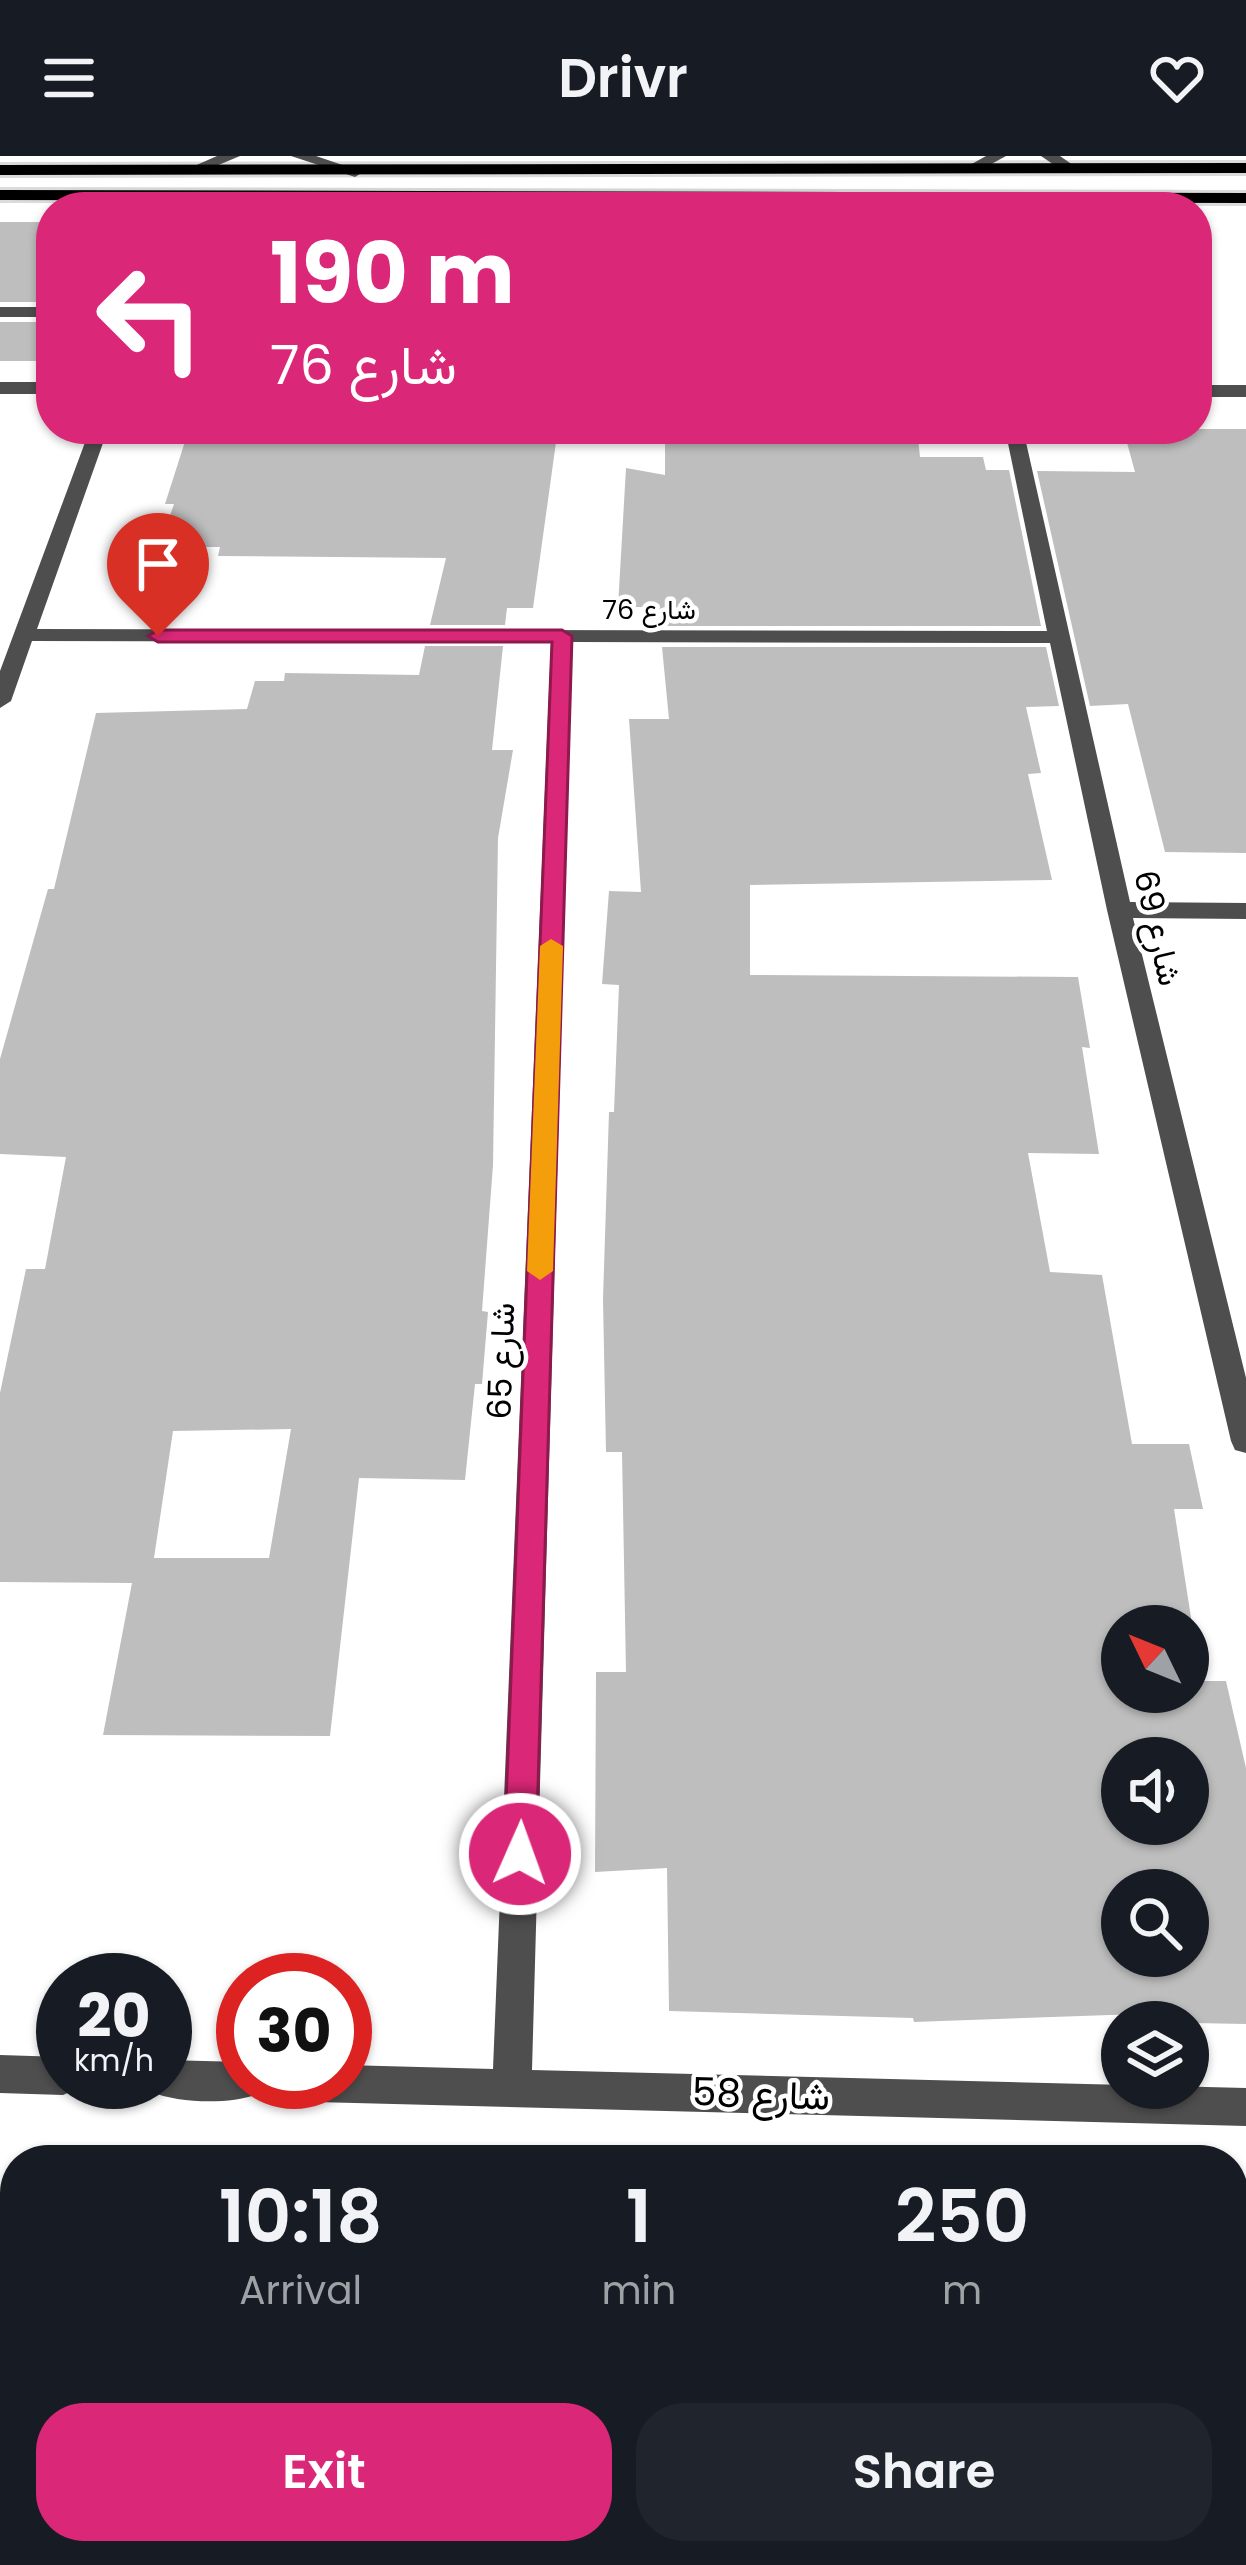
<!DOCTYPE html>
<html lang="en">
<head>
<meta charset="utf-8">
<style>
  :root { --surface:#171b24; --page:#20242c; --text:#f1f3f6; --muted:#9ea1a6; --accent:#db2777 }
  body { margin:0; font-family:Poppins,Vazirmatn,sans-serif; background:var(--page); color:var(--text); height:100vh; display:flex; flex-direction:column; font-size:45px; white-space:nowrap }
  * { box-sizing:border-box; margin:0 }
  p { font-size:39px; color:var(--muted) }
  .icon { flex:none; width:66px; height:66px; fill:none; stroke:currentColor; stroke-width:2; stroke-linecap:round; stroke-linejoin:round }
  .map { position:relative; flex:1; overflow:hidden }
  .panel { position:absolute; left:0px; top:1989px; width:1248px; height:420px; display:flex; flex-direction:column; background:var(--surface); border-radius:48px 48px 0 0; box-shadow:0 3px 9px #0004 }
  .panel>* { flex:none }
  .banner { position:absolute; left:36px; top:36px; width:1176px; height:252px; border-radius:48px; box-shadow:0 3px 9px #0004; background:#db2777; color:#fff; overflow:hidden }
  .needle { width:78px; rotate:313deg }
  .buttons { position:absolute; left:1101px; top:1449px; display:grid; gap:24px }
  .buttons a { display:grid; place-items:center; width:108px; height:108px; border-radius:50%; background:var(--surface); box-shadow:0 3px 9px #0004; font-size:60px }
  .speed { position:absolute; left:36px; top:1797px; display:flex; gap:24px; font-size:60px; font-weight:700; text-align:center }
  .speed>* { display:grid; place-content:center; width:156px; height:156px; border-radius:50%; background:var(--surface); box-shadow:0 3px 9px #0004; line-height:1 }
  .speed small { font-size:30px; font-weight:400 }
  .speed .limit { border:18px solid #d22; background:#fff; color:#111 }
  .pin { position:absolute; display:grid; place-items:center; width:102px; height:102px; color:#fff; margin:-123px -51px; border-radius:50% 50% 50% 0; rotate:-45deg; box-shadow:0 0 12px #0007 }
  .pin .icon { rotate:45deg }
  .me { position:absolute; width:132px; margin:-66px; rotate:2deg; stroke-linejoin:round; filter:drop-shadow(0 0 9px #0008) }
  .turn { display:flex; align-items:center; gap:42px; height:252px; padding:0 36px; font-size:54px }
  .turn .icon { width:156px; height:156px; stroke-width:2.5 }
  .turn b { display:block; font-size:84px; line-height:102px }
  .eta { display:flex; justify-content:space-evenly; align-items:center; height:204px; text-align:center }
  .eta b { font-size:72px; font-weight:600; line-height:84px }
  .action { display:flex; gap:24px; margin-top:auto; padding:24px 36px }
  .action a { flex:1; height:138px; border-radius:48px; background:var(--accent); color:#fff; font-size:48px; font-weight:600; line-height:138px; text-align:center }
  .action a+a { background:var(--page); color:var(--text) }
  header { display:flex; justify-content:space-between; align-items:center; height:156px; padding:0 36px; background:var(--surface); font-size:54px; font-weight:600 }
  .map>svg:first-child { display:block }
  .building { fill:#bebebe; fill-rule:evenodd }
  .lines { fill:none; stroke-linecap:round; stroke-linejoin:round }
  .major-casing { stroke:#dbdbdb; stroke-width:6 }
  .minor { fill:#4e4e4e; fill-rule:evenodd }
  .major { fill:#000; fill-rule:evenodd }
  .route { fill:#db2777; stroke:#8e194d; stroke-width:3 }
  .slow { fill:#f59e0b }
  .labels { text-anchor:middle; dominant-baseline:central; stroke-width:9; stroke-linejoin:round; paint-order:stroke }
  .far-street-label { font-size:27px; fill:#000; stroke:#fff }
  .street-label { font-size:33px; fill:#000; stroke:#fff }
  .near-street-label { font-size:39px; fill:#000; stroke:#fff }
</style>
</head>
<body>
<header><svg class="icon" aria-label="menu" viewBox="0 0 24 24"><path d="M4 6h16M4 12h16M4 18h16"/></svg>Drivr<svg class="icon" aria-label="heart" viewBox="0 0 24 24"><path d="M12 20l-8-8c-3-5 5-10 8-4 3-6 11-1 8 4z"/></svg></header>
<div class="map">
<svg width="1246" height="2409" viewBox="0 0 1246 2409">
  <rect width="100%" height="100%" fill="#fff"/>
  <!-- building -->
  <g class="building">
    <rect x="0" y="66" width="51" height="80"/>
    <rect x="0" y="166" width="51" height="39"/>
    <path d="M189,273H506L508,280L557,279L533,452H507L505,469H430L446,402L218,400L220,391H159L174,348H165Z"/>
    <path d="M665,273H917L920,301H983L986,314H1009L1041,470H660L658,451H618L626,312L665,319Z"/>
    <path d="M1159,273H1246V697L1165,696L1128,548L1090,550L1037,315L1135,316L1126,283L1162,284Z"/>
    <path d="M425,490H503L492,594H513L498,682L493,1009L482,1155L488,1156L482,1228H475L465,1324L359,1322L330,1580L103,1579L132,1427L0,1426V1237L26,1113H45L66,1001L0,998V903L48,733H54L96,557L247,553L255,525H284L285,517L419,519ZM291,1273L269,1402H154L173,1275Z"/>
    <path d="M662,491H1046L1059,550L1026,551L1041,617L1028,618L1052,724L750,729V819L1078,821L1090,892L1082,891L1099,998L1028,997L1050,1116L1102,1119L1132,1288H1189L1203,1353H1174L1201,1525H1226L1246,1612V1868L1140,1866L1139,1858L914,1866L913,1862L669,1855L667,1712L595,1716L596,1516H626L622,1296H606L603,1143L609,956H614L619,829L602,828L609,735L641,736L629,563H669ZM1122,1470H1188V1536H1122ZM1122,1602H1188V1668H1122ZM1122,1734H1188V1800H1122Z"/>
  </g>
  <g class="lines">
    <!-- major casing -->
    <g class="major-casing">
      <g id="major">
        <path d="M1246,7V17L0,19V9Z"/>
        <path d="M0,34L1246,37V47L0,44Z"/>
      </g>
    </g>
    <!-- minor -->
    <g class="minor">
      <path d="M217,0H240L197,18L183,15Z"/>
      <path d="M291,0H316L363,16L355,21Z"/>
      <path d="M986,0H1006L975,17L961,14Z"/>
      <path d="M1041,0H1060L1077,12L1063,15Z"/>
      <path d="M364,37L421,46L429,51L358,45L356,42Z"/>
      <path d="M611,37L617,39V45L538,51Z"/>
      <rect x="0" y="151" width="51" height="10"/>
      <rect x="0" y="226" width="51" height="12"/>
      <rect x="1197" y="229" width="49" height="12"/>
      <path d="M90,273H108L37,473L1047,475L1005,273H1023L1130,746L1246,747V763L1133,762L1246,1222V1297L1235,1294L1231,1285L1107,754L1050,487L572,486L532,1914L1246,1932V1970L277,1945L263,1939L260,1931L257,1938C230,1949 178,1947 151,1936L147,1926H165V1904L243,1906V1926H345V1909L493,1913L551,486L32,485L11,545L0,552V515Z"/>
      <path d="M0,1899L63,1901V1926H80L77,1933L63,1939L0,1937Z"/>
    </g>
    <!-- major -->
    <use href="#major" class="major"/>
  </g>
  <!-- route -->
  <path class="route" d="M562,474L572,480L536,1698L531,1709L520,1713L508,1709L504,1698L552,486H158L148,480L158,474Z"/>
  <!-- slow -->
  <path class="slow" d="M551,783L563,790L553,1115L540,1124L527,1115L540,790Z"/>
  <g class="labels">
    <!-- far-street labels -->
    <g class="far-street-label">
      <text x="649" y="453">شارع 76</text>
    </g>
    <!-- street labels -->
    <g class="street-label">
      <text transform="translate(1158 772) rotate(77)">شارع 69</text>
      <text transform="translate(501 1205) rotate(-88)">شارع 65</text>
    </g>
    <!-- near-street labels -->
    <g class="near-street-label">
      <text transform="translate(761 1938) rotate(2)">شارع 58</text>
    </g>
  </g>
</svg>
<div class="buttons">
<a><svg class="needle" viewBox="-14 -14 28 28"><path d="M0-13l5 13h-10z" fill="#e53935"/><path d="M0 13l5-13h-10z" fill="#9ea1a6"/></svg></a>
<a><svg class="icon" aria-label="sound" viewBox="0 0 24 24"><path d="M4 9h4l5-4v14l-5-4H4zM17 9q2 3 0 6"/></svg></a>
<a><svg class="icon" aria-label="search" viewBox="0 0 24 24"><circle cx="10" cy="10" r="6"/><path d="M15 15l6 6"/></svg></a>
<a><svg class="icon" aria-label="layers" viewBox="0 0 24 24"><path d="M12 4l9 5-9 5-9-5zM3 14l9 5 9-5"/></svg></a>
</div>
<div class="speed"><div>20<small>km/h</small></div><div class="limit">30</div></div>
<div class="pin" style="left:158px;top:480px;background:#d93025"><svg class="icon" aria-label="arrive" viewBox="0 0 24 24"><path d="M6 21V4h12l-3 4 3 4H6"/></svg></div>
<svg class="me" style="left:520px;top:1698px" viewBox="-20 -20 40 40"><circle r="17" fill="#db2777" stroke="#fff" stroke-width="3"/><path d="M0-11L8 9 0 5-8 9z" fill="#fff"/></svg>
<div class="banner">
<div class="turn"><svg class="icon" aria-label="left" viewBox="0 0 24 24"><path d="M17 20v-9H6M10 6l-5 5 5 5"/></svg><div><b>190 m</b>شارع 76</div></div>
</div>
<section class="panel">
<div class="eta">
<div><b>10:18</b><p>Arrival</p></div>
<div><b>1</b><p>min</p></div>
<div><b>250</b><p>m</p></div>
</div>
<div class="action"><a>Exit</a><a>Share</a></div>
</section>
</div>
</body>
</html>
